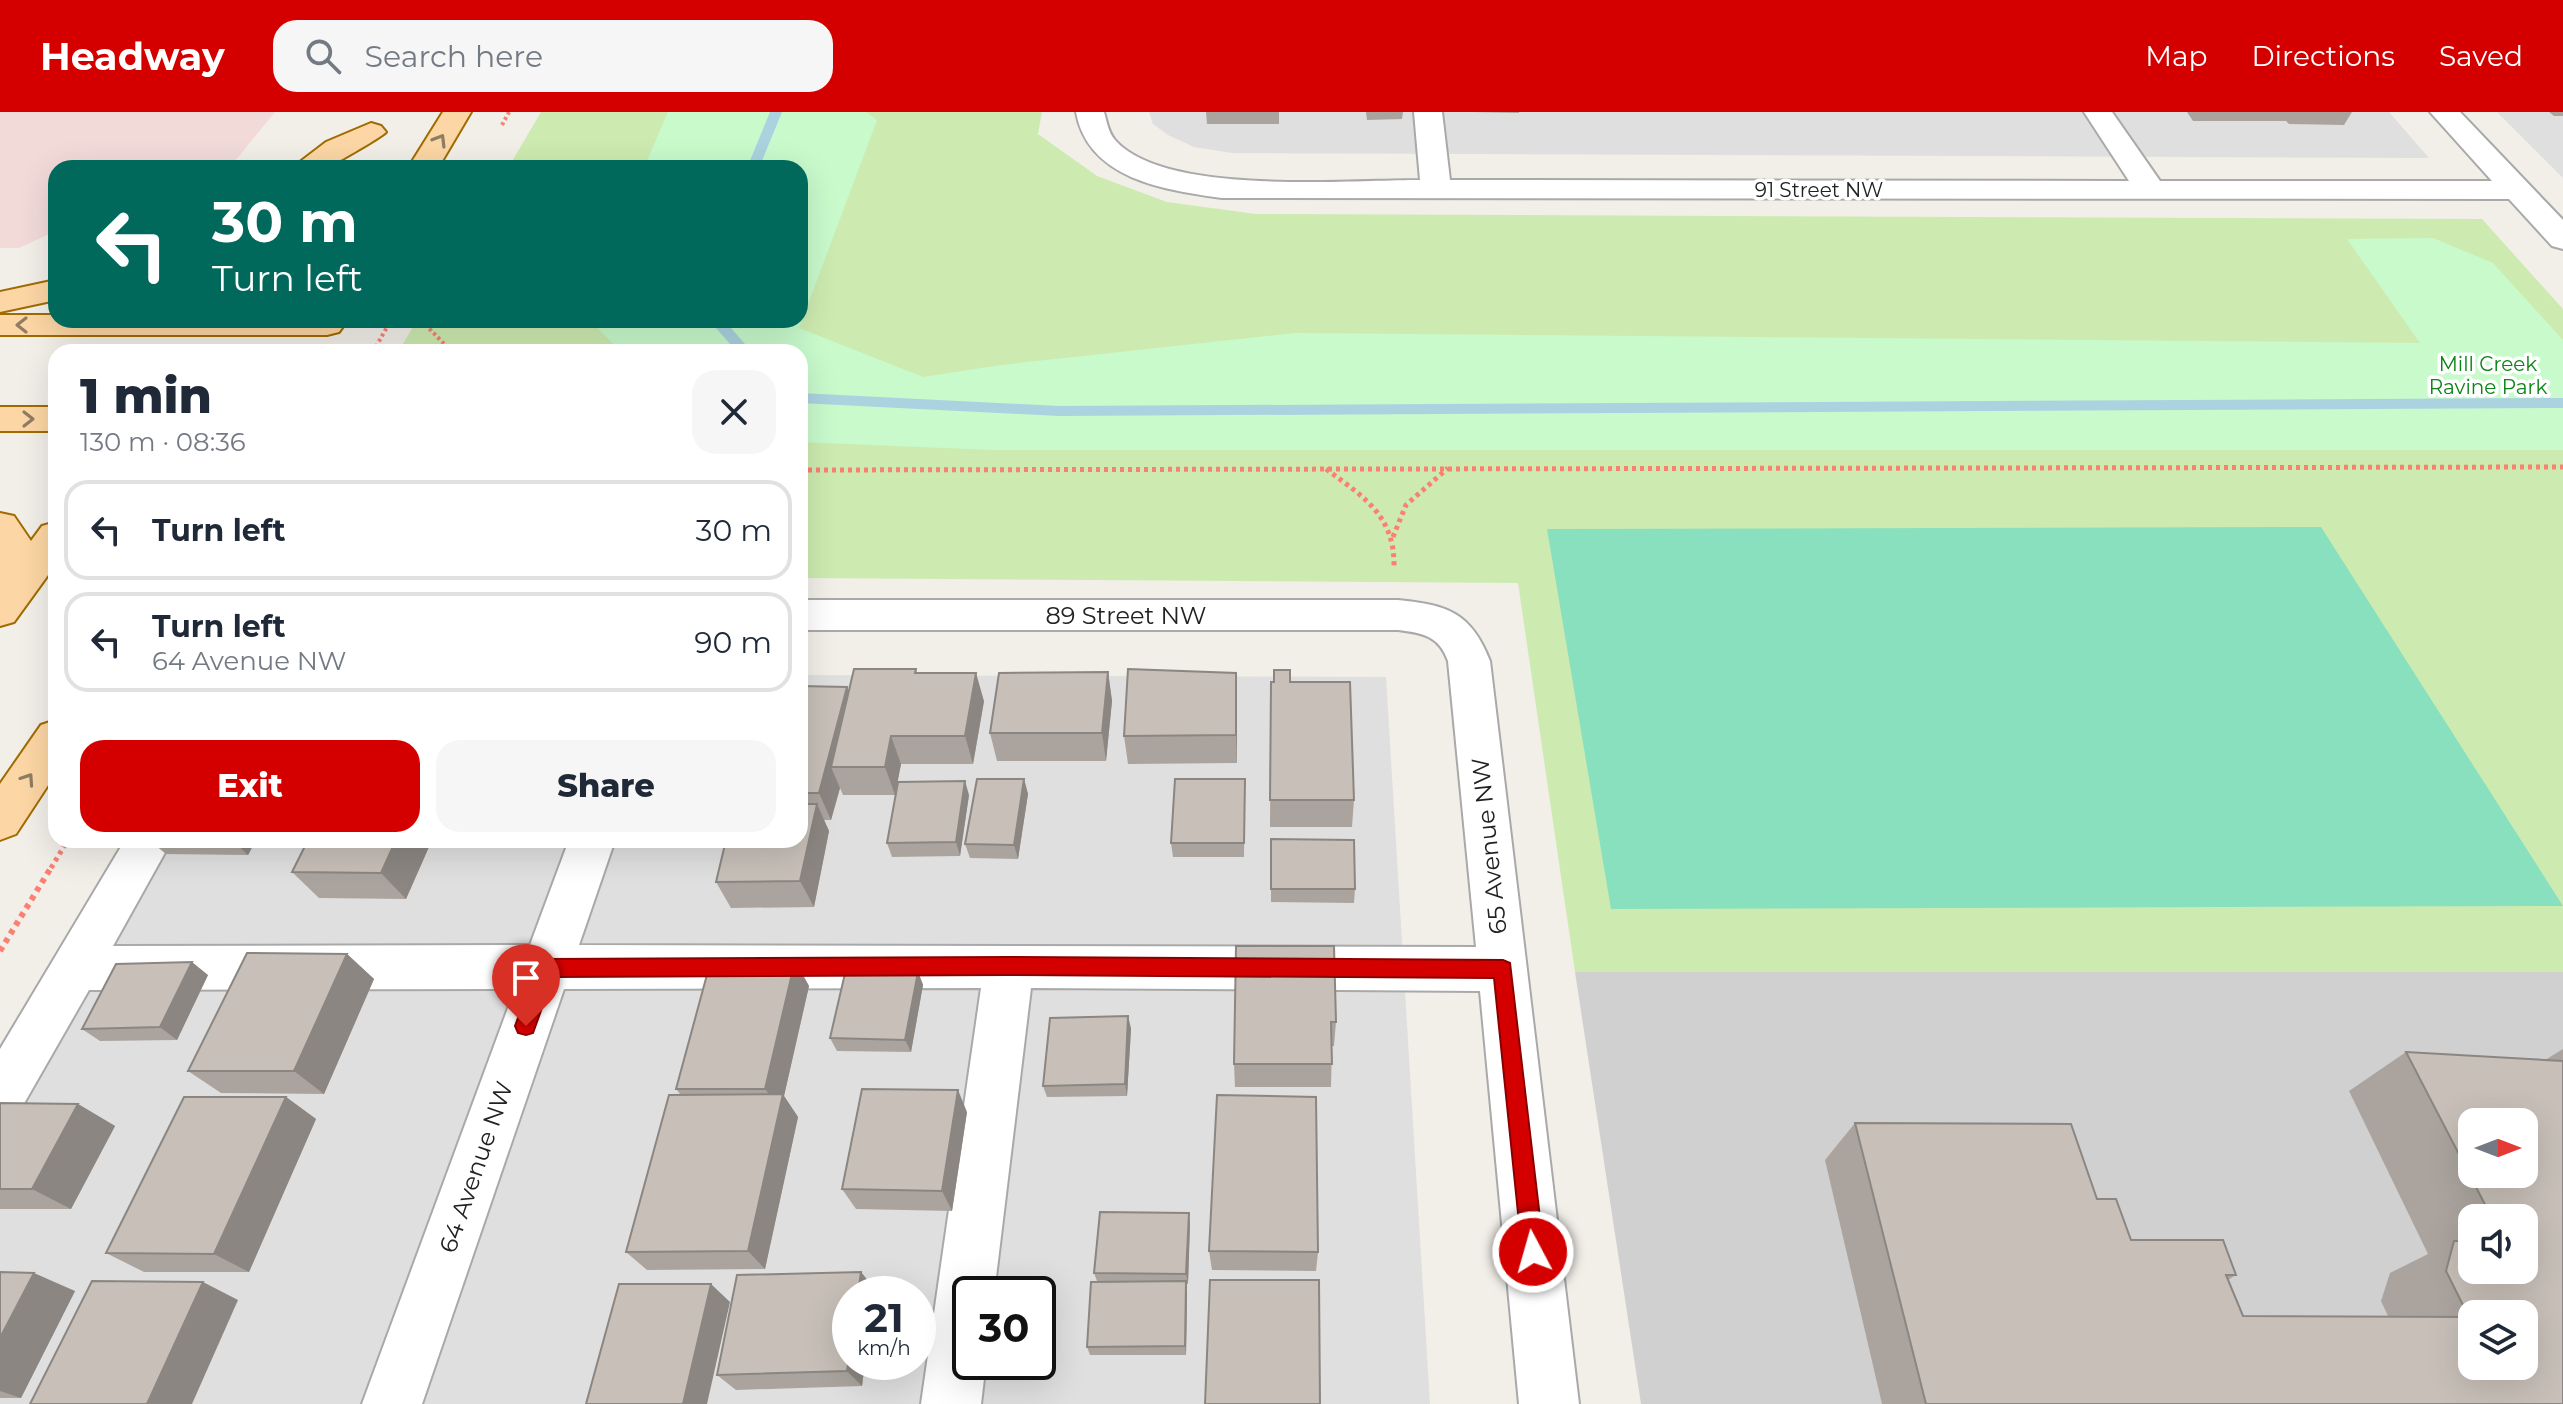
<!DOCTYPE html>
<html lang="en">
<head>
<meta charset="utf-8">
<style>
  :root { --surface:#fff; --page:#f6f6f7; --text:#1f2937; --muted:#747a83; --line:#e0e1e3; --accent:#d40000 }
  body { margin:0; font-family:Montserrat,sans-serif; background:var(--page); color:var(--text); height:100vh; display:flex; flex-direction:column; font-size:30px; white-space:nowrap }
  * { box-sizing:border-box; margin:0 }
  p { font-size:26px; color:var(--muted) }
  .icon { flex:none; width:44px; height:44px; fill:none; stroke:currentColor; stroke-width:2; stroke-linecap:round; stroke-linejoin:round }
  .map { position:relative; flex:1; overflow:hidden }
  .side { position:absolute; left:48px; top:232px; width:760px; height:504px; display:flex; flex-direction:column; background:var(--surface); border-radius:24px; box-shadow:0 8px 32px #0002 }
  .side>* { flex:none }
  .guide { position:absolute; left:48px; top:48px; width:760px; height:168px; border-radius:24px; box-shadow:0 8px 32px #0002; background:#00695c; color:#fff; overflow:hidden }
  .needle { width:52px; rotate:90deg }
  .tools { position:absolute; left:2458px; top:996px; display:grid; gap:16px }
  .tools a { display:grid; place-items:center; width:80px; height:80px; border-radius:16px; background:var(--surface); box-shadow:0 8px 32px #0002; font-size:40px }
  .speed { position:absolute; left:832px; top:1164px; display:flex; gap:16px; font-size:40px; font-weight:700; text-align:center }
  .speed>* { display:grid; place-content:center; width:104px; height:104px; border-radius:50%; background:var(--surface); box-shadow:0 8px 32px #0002; line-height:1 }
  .speed small { font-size:20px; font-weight:400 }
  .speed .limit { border:4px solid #111; border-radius:12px; background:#fff; color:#111 }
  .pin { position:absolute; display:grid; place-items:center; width:68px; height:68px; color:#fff; margin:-82px -34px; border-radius:50% 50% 50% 0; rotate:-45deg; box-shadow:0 0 8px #0007 }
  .pin .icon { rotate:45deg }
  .me { position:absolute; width:88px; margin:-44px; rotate:354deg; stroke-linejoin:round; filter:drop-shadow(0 0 6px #0008) }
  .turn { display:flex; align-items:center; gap:28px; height:168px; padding:0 32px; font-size:36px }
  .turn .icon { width:104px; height:104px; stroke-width:2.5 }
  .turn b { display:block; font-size:56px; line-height:68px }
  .round { display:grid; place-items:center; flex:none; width:84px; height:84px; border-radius:24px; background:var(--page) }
  .summary { display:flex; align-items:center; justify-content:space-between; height:136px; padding:0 32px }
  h1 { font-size:48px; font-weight:800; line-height:60px }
  .action { display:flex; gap:16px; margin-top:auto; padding:16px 32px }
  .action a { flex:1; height:92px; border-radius:24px; background:var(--accent); color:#fff; font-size:32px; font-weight:800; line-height:92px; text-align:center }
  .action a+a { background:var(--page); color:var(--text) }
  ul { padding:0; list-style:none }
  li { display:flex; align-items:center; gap:24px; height:100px; margin:0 16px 12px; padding:0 16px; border:4px solid var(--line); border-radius:24px }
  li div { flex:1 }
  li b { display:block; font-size:30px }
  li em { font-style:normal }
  header { display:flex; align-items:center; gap:48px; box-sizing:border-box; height:112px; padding:0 40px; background:var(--accent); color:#fff }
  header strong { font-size:38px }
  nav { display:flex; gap:44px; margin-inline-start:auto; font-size:28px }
  .search { width:560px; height:72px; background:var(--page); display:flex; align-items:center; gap:20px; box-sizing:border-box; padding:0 28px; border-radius:24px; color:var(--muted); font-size:30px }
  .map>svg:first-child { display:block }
  .residential { fill:#e0dfdf; fill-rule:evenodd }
  .commercial { fill:#f2dad9 }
  .religious { fill:#d0d0d0; fill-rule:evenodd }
  .grass { fill:#cdebb0 }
  .park { fill:#c8facc }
  .pitch { fill:#88e0be }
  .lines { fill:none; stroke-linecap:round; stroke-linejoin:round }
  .stream { fill:#aad3df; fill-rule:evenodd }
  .minor-casing { stroke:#a9a9a9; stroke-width:4 }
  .major-casing { stroke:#a06b00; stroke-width:4 }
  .path-far2 { stroke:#fa8072; stroke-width:4; stroke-dasharray:3 3; stroke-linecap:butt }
  .path-far1 { stroke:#fa8072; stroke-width:5; stroke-dasharray:4 4; stroke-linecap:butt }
  .path { stroke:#fa8072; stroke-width:6; stroke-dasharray:5 5; stroke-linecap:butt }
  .minor { fill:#fff; fill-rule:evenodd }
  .major { fill:#fcd6a4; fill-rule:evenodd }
  .wall { fill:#aba49e; fill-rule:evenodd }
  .shaded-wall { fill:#8b8681 }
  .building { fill:#c7bfb8; stroke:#8b8681; stroke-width:2; fill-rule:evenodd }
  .oneway { stroke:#8f7c63 }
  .route { fill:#d40000; stroke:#8a0000; stroke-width:2 }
  .labels { text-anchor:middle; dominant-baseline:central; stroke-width:7; stroke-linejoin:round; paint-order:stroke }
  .far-street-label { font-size:20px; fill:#222; stroke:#fff }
  .far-park-label { font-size:20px; fill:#0c8416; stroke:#fff }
  .street-label { font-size:24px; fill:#222; stroke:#fff }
</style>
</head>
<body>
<header>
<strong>Headway</strong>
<div class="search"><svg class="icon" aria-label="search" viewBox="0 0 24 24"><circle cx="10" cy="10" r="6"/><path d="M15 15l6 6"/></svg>Search here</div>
<nav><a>Map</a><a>Directions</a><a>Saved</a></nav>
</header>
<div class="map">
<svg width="2563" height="1292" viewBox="0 0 2563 1292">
  <rect width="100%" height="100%" fill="#f2efe9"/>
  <!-- residential -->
  <g class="residential">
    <path d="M1149,0H2389L2429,46L1232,41L1194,35L1168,23L1153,12Z"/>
    <path d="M2497,0H2563V66Z"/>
    <path d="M800,563L1386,565L1430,1292H0V943L123,728H800ZM850,1182H918V1250H850ZM970,1182H1038V1250H970Z"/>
  </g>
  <!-- commercial -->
  <path class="commercial" d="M0,0H275L231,54L56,56V119L19,136H0Z"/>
  <!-- religious -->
  <path class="religious" d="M1575,860H2563V1292H1641ZM2472,1010H2524V1062H2472ZM2472,1106H2524V1158H2472ZM2472,1202H2524V1254H2472Z"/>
  <!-- grass -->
  <path class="grass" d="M541,0H1042L1038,22L1097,64L1167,90L1256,102L2482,107L2563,197V860H1575L1518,471L800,466V240H398L417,208H800V56H508Z"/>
  <!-- park -->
  <path class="park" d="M668,0H866L877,8L799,216L923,265L1001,253L1296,221L2420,231L2347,127L2433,126L2493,151L2563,228V338H993L800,330V240H621L590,208H800V56H644Z"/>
  <!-- pitch -->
  <path class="pitch" d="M2321,415L2563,794L1611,797L1547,417Z"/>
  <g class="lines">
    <!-- stream -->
    <g class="stream">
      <path d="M770,0H782L759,56H747Z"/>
      <path d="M709,208H724L752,240H737Z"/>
      <path d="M800,281L1059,294L2563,286V296L1059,304L800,291Z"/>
    </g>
    <!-- minor casing -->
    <g class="minor-casing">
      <g id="minor">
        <path d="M1076,0H1104C1107,10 1108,20 1115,28C1164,84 1347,68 1420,68L1414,0H1442L1450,68L2129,69L2084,0H2112L2160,69H2492L2430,0H2460L2563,108V137L2552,134L2509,87L1222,86C1164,78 1088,67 1076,0Z"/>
        <path d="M800,488H1398C1447,493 1471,500 1490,549L1579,1292H1519L1480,879L1031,876L994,1182H970V1250H986L981,1292H921L981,876L564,877L422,1292H362L515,877L89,878L18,1002L0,1009V937L125,728H172L113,834L530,833L569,728H615L579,833L1476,835L1448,549C1439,524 1423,521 1398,518H800Z"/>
      </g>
    </g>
    <!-- major casing -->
    <g class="major-casing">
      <g id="major">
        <path d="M443,0H471L438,56H408Z"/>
        <path d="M371,11L381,14L386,20C383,24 330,55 325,56C315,58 302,56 292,56L326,30Z"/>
        <path d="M56,168V188L0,200V180Z"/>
        <path d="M0,203H56V208H341L344,213L339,220L327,223H0Z"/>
        <rect x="0" y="295" width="56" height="24"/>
        <path d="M0,401L14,404L31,429L42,414L56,410V452L14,510L0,514Z"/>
        <path d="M56,608V661L16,722L0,728V672L41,613Z"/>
      </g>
    </g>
    <!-- path-far2 -->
    <g class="path-far2">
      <path d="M502,13L509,0"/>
      <path d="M421,208L452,240"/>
      <path d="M373,240L391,208"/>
    </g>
    <!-- path-far1 -->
    <g class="path-far1">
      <path d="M1326,357C1364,385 1395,404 1394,455"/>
      <path d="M800,358L2563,355"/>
      <path d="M1393,425L1406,393L1448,356"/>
      <path d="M51,756L68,728"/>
    </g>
    <!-- path -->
    <path class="path" d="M0,839L52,754"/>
    <!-- minor -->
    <use href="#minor" class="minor"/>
    <!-- major -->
    <use href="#major" class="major"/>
  </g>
  <!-- wall -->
  <g class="wall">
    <path d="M1206,0H1279V12H1207Z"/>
    <path d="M1366,0H1403L1402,7L1367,8Z"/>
    <path d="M1470,0H1519V1Z"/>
    <path d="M2187,0H2352L2344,13L2289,12L2286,9H2193Z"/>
    <path d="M2549,0H2563V4H2554Z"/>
    <path d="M916,557L917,561L984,589L973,652H901L895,683H843L840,676L831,708H824L829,719L814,795L731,796L716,770L800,728V574L847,575L849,580Z"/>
    <path d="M1108,560L1112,589L1106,649H997L990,621Z"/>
    <path d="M1271,570L1354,688L1352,715H1270Z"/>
    <path d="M1237,589V651L1128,652L1124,624Z"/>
    <path d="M1024,667L1028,682L1018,747L970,746L965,732Z"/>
    <path d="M1245,667L1244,745H1173L1171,731Z"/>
    <path d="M969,683L960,744L892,745L887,731Z"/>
    <path d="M1271,727L1355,777L1354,791L1271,790Z"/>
    <path d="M149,728H256L248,743L166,742Z"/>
    <path d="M308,728H432L406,787L319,786L292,760Z"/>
    <path d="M1236,834L1336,910L1334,934H1332L1331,975H1235L1234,952Z"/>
    <path d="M347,842L374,867L324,982L221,981L188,959Z"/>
    <path d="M795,849L809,874L784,984L798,1005L765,1157L647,1158L626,1140L681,983L676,977L746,859Z"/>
    <path d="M918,860L923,873L911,940L837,939L830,926Z"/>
    <path d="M208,863L177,928L100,929L82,917Z"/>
    <path d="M1128,904L1131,917L1127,984L1047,985L1043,974Z"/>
    <path d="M2563,937V1292H1882L1825,1048L1855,1011L2097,1087L2131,1128L2236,1163L2228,1168L2243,1204H2388L2381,1189L2390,1161L2428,1142L2349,979L2406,940L2545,948ZM2472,1106H2524V1158H2472Z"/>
    <path d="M286,985L316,1007L249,1160H144L106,1141Z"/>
    <path d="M0,991L78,992L115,1014L71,1097H0Z"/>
    <path d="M967,1000L952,1099L856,1097L842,1077Z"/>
    <path d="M1190,1111L1188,1172H1186L1187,1178L1186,1243H1090L1087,1235L1097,1169L1094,1161Z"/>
    <path d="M1209,1139L1318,1140L1316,1159L1212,1158Z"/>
    <path d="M0,1160L75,1179L21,1286H0Z"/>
    <path d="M861,1160L875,1178L862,1274L736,1278L717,1263Z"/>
  </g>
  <!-- shaded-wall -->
  <g class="shaded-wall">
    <path d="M1108,560L1112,589L1106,649L1102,621Z"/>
    <path d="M976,561L984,589L973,652L965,624Z"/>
    <path d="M1236,561L1237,589V651L1236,623Z"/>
    <path d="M847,575L858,603L831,655L840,676L831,708L819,681Z"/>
    <path d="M891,624L901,652L895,683L885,655Z"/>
    <path d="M1024,667L1028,682L1018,747L1014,733Z"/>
    <path d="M965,669L969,683L960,744L956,730Z"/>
    <path d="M817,692L829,719L814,795L800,769Z"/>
    <path d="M232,728H256L248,743Z"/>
    <path d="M396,728H432L406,787L381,761Z"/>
    <path d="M347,842L374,867L324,982L294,959Z"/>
    <path d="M795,849L809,874L784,984L798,1005L765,1157L748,1139L780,997L765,977Z"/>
    <path d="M192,850L208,863L177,928L160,915Z"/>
    <path d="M918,860L923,873L911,940L905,928Z"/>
    <path d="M1128,904L1131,917L1127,984L1125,972Z"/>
    <path d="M958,978L967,1000L952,1099L942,1079Z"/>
    <path d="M286,985L316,1007L249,1160L214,1142Z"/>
    <path d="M78,992L115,1014L71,1097L32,1077Z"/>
    <path d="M1189,1101L1190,1111L1188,1172L1186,1162Z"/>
    <path d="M861,1160L875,1178V1182H858Z"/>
    <path d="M34,1161L75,1179L21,1286L0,1279V1226Z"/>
    <path d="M1186,1169L1187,1178L1186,1243L1185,1234Z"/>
    <path d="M203,1170L238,1188L192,1292H147Z"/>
    <path d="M711,1172L730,1190L707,1292H683Z"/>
    <path d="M850,1237V1250H865L862,1274L847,1259Z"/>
  </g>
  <!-- building -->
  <g class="building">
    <path d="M854,557H916L915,561H976L965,624H891L885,655H831Z"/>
    <path d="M1128,557L1236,561V623L1124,624Z"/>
    <path d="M1274,558H1290V570H1350L1354,688H1270L1271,570H1274Z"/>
    <path d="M1108,560L1102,621H990L999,561Z"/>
    <path d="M800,574L847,575L819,681H800Z"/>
    <path d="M977,667H1024L1014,733L965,732Z"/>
    <path d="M1175,667H1245L1244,731H1171Z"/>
    <path d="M965,669L956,730L887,731L898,670Z"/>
    <path d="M800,692H817L800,769L716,770L726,728H800Z"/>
    <path d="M1271,727L1354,728L1355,777H1271Z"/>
    <path d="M308,728H396L381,761L292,760Z"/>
    <path d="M1236,834H1334L1336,910H1331L1332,952H1234Z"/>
    <path d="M247,841L347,842L294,959H188Z"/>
    <path d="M749,849H795L765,977H676L708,859H746Z"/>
    <path d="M192,850L160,915L82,917L116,852Z"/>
    <path d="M846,857L918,860L905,928L830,926Z"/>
    <path d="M1128,904L1125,972L1043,974L1050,906Z"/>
    <path d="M2406,940L2563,949V1292H1926L1855,1011L2071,1012L2097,1087H2116L2131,1128H2223L2236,1163H2226L2243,1204L2469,1205L2446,1159L2454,1129H2472V1158H2524V1106H2492ZM2472,1010H2524V1062H2472ZM2472,1202H2524V1254H2472Z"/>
    <path d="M862,977L958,978L942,1079L842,1077Z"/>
    <path d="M783,982L748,1139L626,1140L669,983Z"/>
    <path d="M1217,983L1316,985L1318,1140L1209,1139Z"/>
    <path d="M184,985H286L214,1142L106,1141Z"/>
    <path d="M0,991L78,992L32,1077H0Z"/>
    <path d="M1100,1100L1189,1101L1186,1162L1094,1161Z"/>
    <path d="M0,1160L34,1161L0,1226Z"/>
    <path d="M861,1160L858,1182H850V1237L847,1259L717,1263L737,1163Z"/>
    <path d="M1210,1168H1319L1320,1292H1205Z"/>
    <path d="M92,1169L203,1170L147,1292H30Z"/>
    <path d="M1186,1169L1185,1234L1087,1235L1091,1170Z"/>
    <path d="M619,1172H711L683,1292H586Z"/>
  </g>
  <!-- one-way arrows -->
  <defs><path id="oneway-chevron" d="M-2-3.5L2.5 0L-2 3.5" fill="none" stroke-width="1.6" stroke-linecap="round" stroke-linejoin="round" transform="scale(2)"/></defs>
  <g class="oneway">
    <use href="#oneway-chevron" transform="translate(440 28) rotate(-59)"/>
    <use href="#oneway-chevron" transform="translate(22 213) rotate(-180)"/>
    <use href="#oneway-chevron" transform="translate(28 307)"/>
    <use href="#oneway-chevron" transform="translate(28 667) rotate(-56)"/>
  </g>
  <!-- route -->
  <path class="route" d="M1009,845L1503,848L1510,851L1544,1140L1541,1148L1533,1151L1525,1148L1522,1140L1494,866L1009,863L553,865L533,921L526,923L518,921L515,914L536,856L539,849L546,847Z"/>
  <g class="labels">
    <!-- far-street labels -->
    <g class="far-street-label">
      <text x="1819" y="78">91 Street NW</text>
    </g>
    <!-- far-park labels -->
    <g class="far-park-label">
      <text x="2488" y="252">Mill Creek<tspan x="2488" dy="23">Ravine Park</tspan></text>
    </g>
    <!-- street labels -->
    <g class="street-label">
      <text x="1126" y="503">89 Street NW</text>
      <text transform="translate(1489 734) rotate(-96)">65 Avenue NW</text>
      <text transform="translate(476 1055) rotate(-71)">64 Avenue NW</text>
    </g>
  </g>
</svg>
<div class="tools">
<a><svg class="needle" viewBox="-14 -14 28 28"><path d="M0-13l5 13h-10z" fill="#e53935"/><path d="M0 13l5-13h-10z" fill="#747a83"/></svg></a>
<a><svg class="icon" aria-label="sound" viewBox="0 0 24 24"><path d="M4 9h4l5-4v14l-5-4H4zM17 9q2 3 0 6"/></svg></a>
<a><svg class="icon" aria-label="layers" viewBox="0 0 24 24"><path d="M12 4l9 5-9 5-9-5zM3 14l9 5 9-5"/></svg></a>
</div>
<div class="speed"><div>21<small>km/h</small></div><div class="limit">30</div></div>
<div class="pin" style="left:526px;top:914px;background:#d93025"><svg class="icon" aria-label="arrive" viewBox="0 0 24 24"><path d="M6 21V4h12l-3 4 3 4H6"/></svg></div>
<svg class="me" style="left:1533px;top:1140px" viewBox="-20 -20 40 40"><circle r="17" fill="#d40000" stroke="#fff" stroke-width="3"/><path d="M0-11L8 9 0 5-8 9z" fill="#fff"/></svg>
<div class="guide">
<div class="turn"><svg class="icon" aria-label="left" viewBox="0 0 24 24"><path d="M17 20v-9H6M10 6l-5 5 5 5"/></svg><div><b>30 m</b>Turn left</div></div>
</div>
<section class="side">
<div class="summary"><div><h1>1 min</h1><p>130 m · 08:36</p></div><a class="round"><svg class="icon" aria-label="close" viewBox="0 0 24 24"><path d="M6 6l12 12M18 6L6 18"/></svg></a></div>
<ul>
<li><svg class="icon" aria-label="left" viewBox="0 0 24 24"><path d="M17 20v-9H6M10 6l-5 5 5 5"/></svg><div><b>Turn left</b></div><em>30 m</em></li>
<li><svg class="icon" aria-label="left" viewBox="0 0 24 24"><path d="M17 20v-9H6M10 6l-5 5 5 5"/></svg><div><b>Turn left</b><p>64 Avenue NW</p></div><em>90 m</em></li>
</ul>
<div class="action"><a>Exit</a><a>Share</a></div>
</section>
</div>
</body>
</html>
